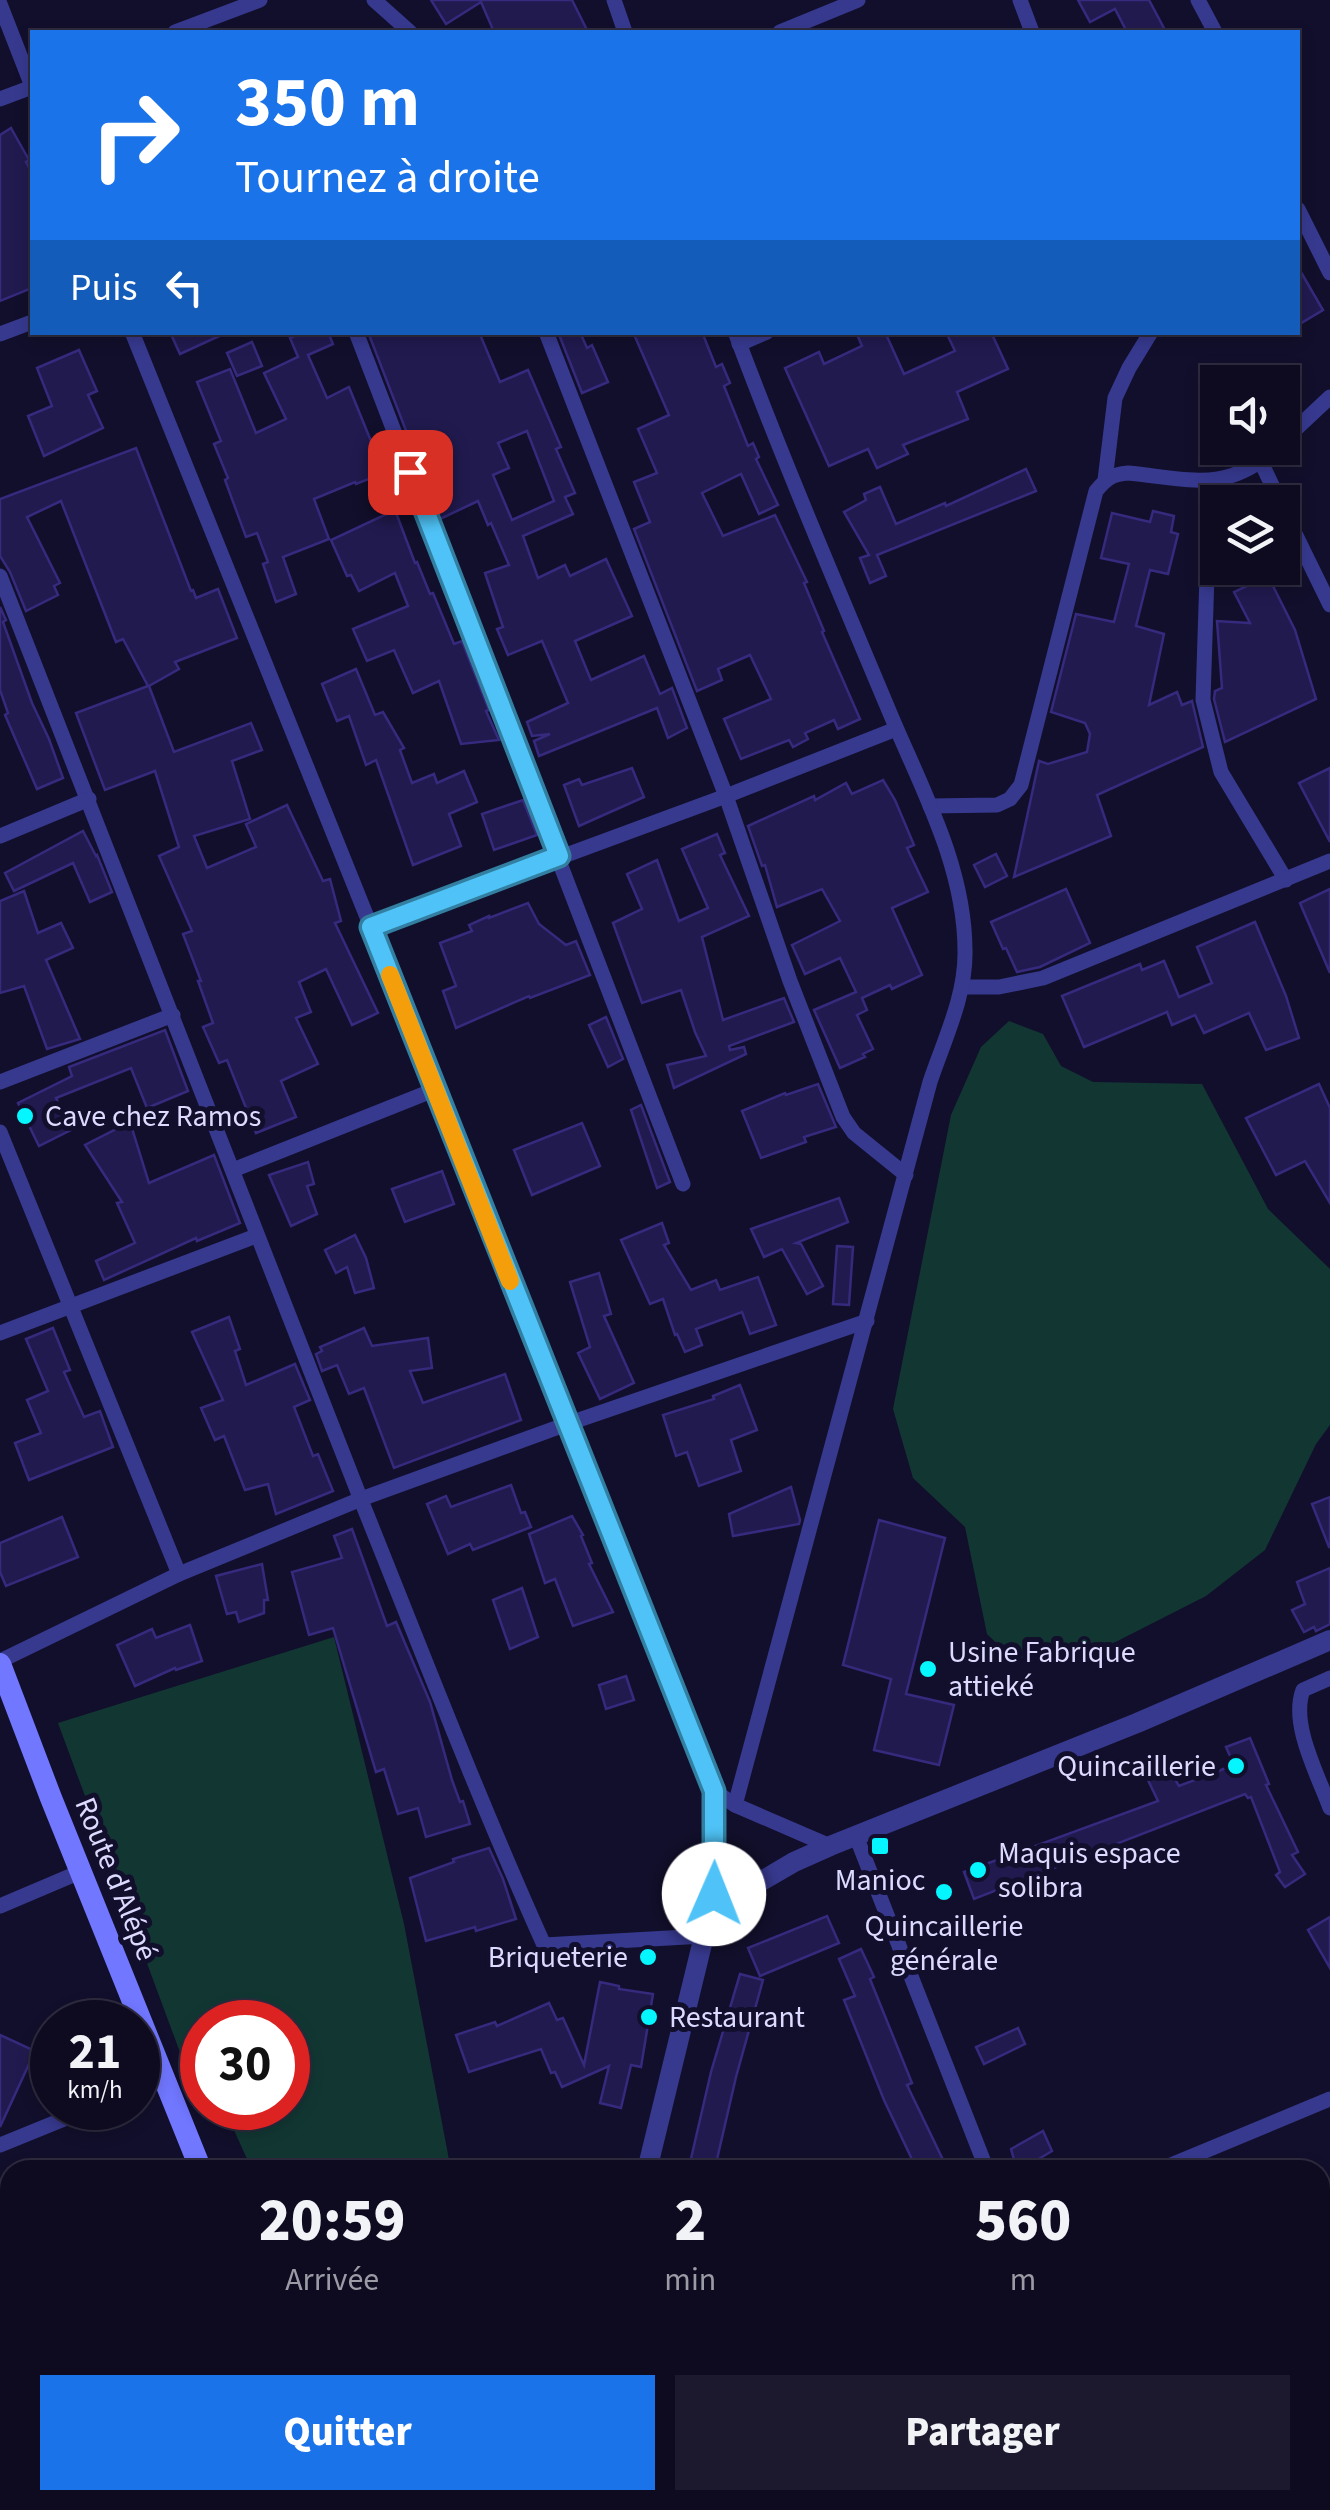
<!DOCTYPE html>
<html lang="fr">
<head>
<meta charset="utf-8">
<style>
  :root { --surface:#0e0b21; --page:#1c192e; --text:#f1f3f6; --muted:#9b9ba5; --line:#2e2b3f; --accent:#1a73e8 }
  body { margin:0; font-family:"Source Sans 3",sans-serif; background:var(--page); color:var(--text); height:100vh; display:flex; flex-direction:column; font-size:38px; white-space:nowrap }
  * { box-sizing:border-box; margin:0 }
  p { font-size:32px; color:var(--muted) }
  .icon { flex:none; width:55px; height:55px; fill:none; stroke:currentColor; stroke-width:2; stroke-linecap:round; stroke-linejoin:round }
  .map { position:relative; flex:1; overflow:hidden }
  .details { position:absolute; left:0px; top:2160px; width:1330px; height:350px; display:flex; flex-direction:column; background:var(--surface); border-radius:30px 30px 0 0; box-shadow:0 5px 15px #0003,0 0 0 2px var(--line) }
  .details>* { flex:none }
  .banner { position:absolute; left:30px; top:30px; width:1270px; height:305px; border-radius:0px; box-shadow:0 5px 15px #0003,0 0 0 2px var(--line); background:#1a73e8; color:#fff; overflow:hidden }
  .fabs { position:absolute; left:1200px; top:365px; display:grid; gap:20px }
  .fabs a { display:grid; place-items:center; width:100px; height:100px; border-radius:0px; background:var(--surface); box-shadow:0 5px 15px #0003,0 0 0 2px var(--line); font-size:50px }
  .speed { position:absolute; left:30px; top:2000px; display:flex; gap:20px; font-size:50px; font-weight:700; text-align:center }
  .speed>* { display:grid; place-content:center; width:130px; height:130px; border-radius:50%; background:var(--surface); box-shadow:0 5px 15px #0003,0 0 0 2px var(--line); line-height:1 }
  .speed small { font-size:25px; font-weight:400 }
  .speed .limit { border:15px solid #d22; background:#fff; color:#111 }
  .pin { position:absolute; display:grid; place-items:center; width:85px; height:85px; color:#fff; margin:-42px; border-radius:20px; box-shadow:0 5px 15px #0006 }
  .me { position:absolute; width:110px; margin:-55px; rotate:1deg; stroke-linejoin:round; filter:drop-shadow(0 0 8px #0008) }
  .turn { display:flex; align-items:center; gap:35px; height:210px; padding:0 40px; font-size:45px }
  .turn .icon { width:130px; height:130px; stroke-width:2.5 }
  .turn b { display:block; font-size:70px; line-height:85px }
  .then { display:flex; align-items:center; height:95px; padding:0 40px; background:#0003; gap:20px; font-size:38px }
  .eta { display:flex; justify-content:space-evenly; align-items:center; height:170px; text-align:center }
  .eta b { font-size:60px; font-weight:800; line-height:70px }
  .cta { display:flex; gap:20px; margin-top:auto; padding:20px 40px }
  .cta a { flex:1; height:115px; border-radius:0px; background:var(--accent); color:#fff; font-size:40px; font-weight:800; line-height:115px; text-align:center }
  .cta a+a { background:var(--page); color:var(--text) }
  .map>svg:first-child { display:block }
  .green { fill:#123733 }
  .building { fill:#211a4f; stroke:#352a7d; stroke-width:2.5; fill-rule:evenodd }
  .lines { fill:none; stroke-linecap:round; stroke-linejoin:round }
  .minor { stroke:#37398f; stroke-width:15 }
  .tertiary { stroke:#37398f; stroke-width:20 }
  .secondary { stroke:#7177ff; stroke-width:22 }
  .route-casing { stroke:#337fa1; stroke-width:25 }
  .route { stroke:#4fc3f7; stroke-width:18 }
  .slow { stroke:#f59e0b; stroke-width:18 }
  .poi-dot { fill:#06f6ff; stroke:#120f2c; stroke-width:4 }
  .labels { text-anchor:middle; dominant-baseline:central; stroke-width:10; stroke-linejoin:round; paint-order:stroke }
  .poi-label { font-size:30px; fill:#dcdaff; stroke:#120f2c; text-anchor:start }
  .street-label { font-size:30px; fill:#dcdaff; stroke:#120f2c }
</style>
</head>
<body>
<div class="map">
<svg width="1330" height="2510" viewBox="0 0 1330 2510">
  <rect width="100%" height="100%" fill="#120f2c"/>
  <!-- green -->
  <g class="green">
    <path d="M1009,1021L1043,1034L1061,1066L1093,1082L1202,1084L1268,1209L1330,1269V1425L1316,1444L1265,1550L1206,1596L1082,1659L1012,1658L987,1634L965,1527L913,1478L893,1409L951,1115L981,1047Z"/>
    <path d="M334,1637L404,1924L451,2170H252L224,2108H288V2022H202V2064L181,2055L58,1723Z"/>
  </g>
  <!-- building -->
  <g class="building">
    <path d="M431,0H572L588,32H494L481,2L446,24Z"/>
    <path d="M1078,0H1149L1166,32H1127L1115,9L1090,22Z"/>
    <path d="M11,128L29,160L26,162L32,173V288L0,301V135Z"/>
    <path d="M1298,267L1323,310L1298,325Z"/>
    <path d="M170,332H228L180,354Z"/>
    <path d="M304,332H328L333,344L308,355L327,398L349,387L384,473L356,484L355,482L314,499L329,539L283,557L296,594L276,602L263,564L268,562L257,533L246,537L225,480L228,478L214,444L221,441L197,382L230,369L256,433L286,419L264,373L298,357L290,338Z"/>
    <path d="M368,332H479L500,382L528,370L561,447L556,449L575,493L565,497L573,514L523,536L538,578L565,565L570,576L606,559L632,616L575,641L591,680L644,656L660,694L672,688L687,728L668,738L657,708L539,756L534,741L550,734L532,736L527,722L568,703L542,641L508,655L497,629L503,627L485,573L509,565L491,523L488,525L478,501L440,519ZM527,431L554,501L512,520L493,475L509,468L498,443Z"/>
    <path d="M558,332H580L587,348L592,345L608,382L582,393Z"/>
    <path d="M633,332H702L716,367L722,364L730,383L724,386L748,446L753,443L759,457L756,459L778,505L759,514L741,474L702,493L723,536L775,515L807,582L804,583L824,631L822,632L860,719L838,729L834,720L805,733L808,739L793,747L789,740L741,759L724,719L771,699L750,655L718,669L722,680L697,691L634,529L650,522L634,482L657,473L638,429L669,415Z"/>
    <path d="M856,332H885L904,374L955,351L946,332H991L1008,369L957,392L968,419L903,445L908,454L877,468L868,449L829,466L785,368L819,352L824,364L862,346Z"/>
    <path d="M252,342L262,366L237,376L227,353Z"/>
    <path d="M79,350L97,391L88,395L103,428L44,456L28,416L52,406L37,368Z"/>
    <path d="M136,448L191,591L193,590L196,598L218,589L237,638L175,662L179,669L149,686L174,752L251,723L262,750L232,761L250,819L194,836L207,868L256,847L246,824L287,805L323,881L330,879L341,921L335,923L378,1013L352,1025L326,969L299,982L311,1012L296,1018L318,1064L281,1081L296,1117L256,1133L227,1060L219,1063L203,1027L213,1023L198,981H201L183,934L192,931L159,856L179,847L155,771L105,790L76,713L148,686L123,639L116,642L61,501L27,517L60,583L54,586L58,595L26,611L10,572L0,556V499Z"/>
    <path d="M1026,469L1036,491L877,555L886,576L870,583L860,558L869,555L844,512L866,500L864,494L880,487L896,524L945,503L946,506Z"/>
    <path d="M395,510L415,563L417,562L430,594L433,593L454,644L462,641L489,710L486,711L499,740L461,744L439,681L413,693L394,650L367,661L353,629L408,606L395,573L359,591L351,575L347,576L331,540Z"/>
    <path d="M1153,511L1174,516L1171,532L1178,534L1168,574L1150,570L1136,626L1164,634L1149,705L1177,692L1182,705L1192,701L1203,747L1097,795L1111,836L1014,877L1039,761L1048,764L1087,752L1090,734L1085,723L1051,712L1076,614L1114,622L1129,564L1101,558L1112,513L1150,522Z"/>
    <path d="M1268,576L1295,630L1316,699L1225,742L1214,699L1215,691L1222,688L1217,621L1250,623L1234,592Z"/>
    <path d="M0,607L6,620L3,622L32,703L49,739L63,778L37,789L5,715L8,713L0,690Z"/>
    <path d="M356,669L375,715L383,712L404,748L400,750L412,783L434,774L437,783L464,771L477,802L449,814L461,846L413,865L376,760L366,765L349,716L337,721L322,684Z"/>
    <path d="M632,768L644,797L579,826L564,785L579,779L582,785Z"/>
    <path d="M1330,768V842L1299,783Z"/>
    <path d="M883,780L895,800L914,845L907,848L928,892L892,908L922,975L892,989L890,985L862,998L867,1010L857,1015L873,1049L863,1054L865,1057L840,1068L814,1010L856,992L840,958L805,974L792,945L840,921L822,889L777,907L765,865L762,866L748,826L814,796L815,800L846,783L852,794Z"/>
    <path d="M523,800L537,835L494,850L482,814Z"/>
    <path d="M83,831L96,856L97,855L112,892L90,902L73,863L14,891L5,873Z"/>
    <path d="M717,834L725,853L720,855L749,916L702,937L723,1020L784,998L794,1022L729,1046L730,1050L744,1047L746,1054L674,1088L667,1065L706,1056L695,1032L681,990L642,1003L613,923L642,909L627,874L657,860L679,921L708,908L682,849Z"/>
    <path d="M996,854L1007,876L985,887L974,865Z"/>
    <path d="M1066,889L1090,943L1040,967L1017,972L1006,948L1003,949L991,922Z"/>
    <path d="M1330,889V973L1300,903Z"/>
    <path d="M24,891L38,933L61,923L73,948L46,960L80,1039L47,1049L24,986L0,993V901Z"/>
    <path d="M528,903L539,924L566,945L576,941L590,975L530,998L529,996L456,1028L443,991L456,986L440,943L472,931L469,925L489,916V918Z"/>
    <path d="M1255,922L1286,996L1299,1038L1266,1050L1249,1013L1204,1033L1195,1015L1172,1025L1167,1012L1084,1047L1062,996L1140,964L1142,970L1164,961L1179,997L1212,983L1197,947Z"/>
    <path d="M606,1017L623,1059L608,1067L589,1025Z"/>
    <path d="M165,1030L188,1091L147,1108L131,1068L56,1098L71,1130L39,1146L18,1103L72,1076L69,1067Z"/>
    <path d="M818,1084L836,1127L804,1137L806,1142L761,1158L742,1111L785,1093L786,1095Z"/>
    <path d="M1319,1084L1330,1108V1203L1305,1161L1276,1175L1246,1118Z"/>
    <path d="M641,1105L670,1182L657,1188L631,1110Z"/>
    <path d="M130,1122L149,1183L214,1155L240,1223L197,1241L196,1238L104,1280L96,1261L135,1243L117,1203L122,1202L85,1145Z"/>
    <path d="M582,1123L600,1166L532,1195L514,1150Z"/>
    <path d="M308,1162L314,1184L307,1186L317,1214L291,1226L269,1175Z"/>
    <path d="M442,1171L454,1204L405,1222L392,1189Z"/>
    <path d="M839,1198L848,1222L796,1243L801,1244L823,1286L807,1294L782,1249L764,1257L751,1229Z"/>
    <path d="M662,1223L669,1243L664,1245L691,1290L716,1280L720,1290L758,1277L776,1325L750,1334L742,1312L696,1329L702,1345L685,1352L677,1334L675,1335L663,1299L650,1304L621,1240Z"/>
    <path d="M355,1235L366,1258L374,1288L355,1293L347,1267L336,1273L325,1250Z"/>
    <path d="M837,1246L853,1247L849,1305L833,1304Z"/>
    <path d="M599,1273L611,1314L604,1316L634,1383L600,1399L578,1353L590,1347L570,1282Z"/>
    <path d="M229,1317L240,1349L235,1351L246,1385L295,1364L310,1400L294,1407L313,1456L318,1454L333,1491L276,1514L268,1484L245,1490L224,1436L215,1440L201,1408L223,1400L192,1332Z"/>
    <path d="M53,1328L70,1370L64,1372L84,1417L100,1411L113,1447L29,1480L15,1443L41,1433L27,1400L48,1391L26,1339Z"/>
    <path d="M364,1328L372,1346L428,1338L432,1368L410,1371L423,1403L505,1374L521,1420L394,1468L364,1388L349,1394L337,1365L322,1371L316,1354L322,1351L320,1347Z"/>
    <path d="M740,1385L757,1430L731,1440L741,1471L699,1486L687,1452L676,1456L663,1415L714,1399L713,1396Z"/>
    <path d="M511,1485L521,1513L525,1512L531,1527L473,1550L470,1544L448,1554L427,1504L446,1496L451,1507Z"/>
    <path d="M791,1487L800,1520L799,1524L733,1536L729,1514Z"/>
    <path d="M1330,1497V1547H1329L1312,1504Z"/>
    <path d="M572,1516L583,1535L581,1536L592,1563L589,1564L613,1612L573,1626L555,1579L545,1583L529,1534Z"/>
    <path d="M62,1517L78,1557L6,1586L0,1572V1543Z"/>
    <path d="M879,1520L945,1538L906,1694L954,1705L939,1765L874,1750L891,1679L843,1665Z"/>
    <path d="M352,1529L387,1626L396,1622L430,1702L452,1780L460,1802L463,1801L470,1824L426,1837L418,1808L398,1814L384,1769L376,1772L333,1628L309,1635L292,1572L342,1558L334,1536Z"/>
    <path d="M262,1564L268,1600H264V1613L239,1622L236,1612L227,1614L216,1576Z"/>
    <path d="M1330,1568V1624L1316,1631L1314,1627L1304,1632L1292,1610L1305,1604L1297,1582Z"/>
    <path d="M522,1588L538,1637L510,1649L493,1600Z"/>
    <path d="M190,1625L202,1661L176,1670L175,1668L135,1686L117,1645L152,1629L156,1638Z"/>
    <path d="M626,1676L634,1700L606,1709L599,1685Z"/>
    <path d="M1250,1738L1269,1784L1266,1785L1298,1852L1292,1855L1305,1874L1285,1887L1276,1875L1280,1872L1251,1797L1248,1798L1245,1794L974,1899L964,1872L1158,1801L1147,1778L1168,1768L1179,1786L1234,1765L1226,1747Z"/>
    <path d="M489,1848L503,1879L516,1919L476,1931L475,1927L426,1941L410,1878L454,1862L453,1859Z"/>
    <path d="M827,1916L839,1943L760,1976L748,1948Z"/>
    <path d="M1330,1917V1968L1308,1930Z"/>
    <path d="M861,1949L874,1977L870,1979L912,2083L907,2085L945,2164L932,2170H917L884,2100L844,2000L855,1996L839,1959Z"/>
    <path d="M740,1974L763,1980L736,2077L715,2168L690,2163L711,2072Z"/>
    <path d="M600,1982L619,1986V1989L653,1994L641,2067L631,2065L621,2108L600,2103L609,2066L562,2087L555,2072L551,2073L541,2049L469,2072L456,2035L495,2022L497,2026L549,2003L557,2020L563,2018L584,2065Z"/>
    <path d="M1018,2028L1025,2044L984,2064L976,2047Z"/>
    <path d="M0,2035L35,2051L0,2127Z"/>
    <path d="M1043,2131L1052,2151L1032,2163L1034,2170H1017L1011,2149Z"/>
  </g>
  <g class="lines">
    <!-- minor -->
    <g class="minor">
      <path d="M374,0L410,32"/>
      <path d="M614,0L625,32"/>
      <path d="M1020,0L1032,32"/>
      <path d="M1198,0L1215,32"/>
      <path d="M0,4L32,86"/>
      <path d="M175,32L260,0"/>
      <path d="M780,32L858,0"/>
      <path d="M0,99L32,87"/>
      <path d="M1298,209L1330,273"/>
      <path d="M132,332L371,927L714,1791L735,1805L830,1846"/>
      <path d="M356,332L683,1184"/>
      <path d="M546,332L726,796L790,981L843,1117L854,1133L906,1175"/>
      <path d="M0,334L32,322"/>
      <path d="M739,344L767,332"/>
      <path d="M1282,442L1330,397"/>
      <path d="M1261,462L1280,502"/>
      <path d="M1105,480L1115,398L1129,368L1151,332"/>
      <path d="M1210,481L1203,700L1221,772L1286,880"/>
      <path d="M1282,507L1330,605"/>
      <path d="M0,576C123,885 240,1196 363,1505C422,1652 479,1800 544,1945L704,1936"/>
      <path d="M930,806L997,805L1010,799L1021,785L1096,491C1106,479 1112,474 1128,473C1190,479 1226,494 1277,448"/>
      <path d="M0,836L89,799"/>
      <path d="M371,927L726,796L896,729"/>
      <path d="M962,987H999L1043,978L1330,861"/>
      <path d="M0,1082L173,1015"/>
      <path d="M0,1132L179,1574"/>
      <path d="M233,1170L434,1090"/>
      <path d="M0,1333L256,1236"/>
      <path d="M0,1661L179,1574L361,1499L567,1424L867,1321"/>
      <path d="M1330,1678L1303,1690C1290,1724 1318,1775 1330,1808"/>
      <path d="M735,1805L930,1082C944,1040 966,996 965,951C965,864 919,784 887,706C835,582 782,458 735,332"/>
      <path d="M856,1836L987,2170"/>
      <path d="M0,1906L80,1872"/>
      <path d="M712,1923L715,1853L714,1791"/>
      <path d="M138,2088L163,2078"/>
      <path d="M0,2145L91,2108"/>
      <path d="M1159,2170L1330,2099"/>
      <path d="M1320,2266L1330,2262"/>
      <path d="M1320,2422L1330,2449"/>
      <path d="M0,2430L10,2426"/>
      <path d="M133,2500L136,2510"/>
      <path d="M1114,2500L1118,2510"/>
      <path d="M735,2510L737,2500"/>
      <path d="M957,2510L959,2500"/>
    </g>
    <!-- tertiary -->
    <g class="tertiary">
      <path d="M647,2170L704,1936L712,1923L741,1893L794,1862L830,1846L1137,1723L1330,1640"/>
      <path d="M559,2510L562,2500"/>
    </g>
    <!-- secondary -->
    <g class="secondary">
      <path d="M0,1664L51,1798L201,2170"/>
      <path d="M329,2500L333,2510"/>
    </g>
  </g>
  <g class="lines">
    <!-- route casing -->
    <g class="route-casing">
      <path id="route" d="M410,472L559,856L371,927L714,1791V1894"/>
    </g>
    <!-- route -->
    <use href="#route" class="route"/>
    <!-- slow -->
    <path class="slow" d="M390,975L510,1281"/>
  </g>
  <!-- markers -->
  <g class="poi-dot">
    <circle cx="25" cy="1116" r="10"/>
    <circle cx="928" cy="1669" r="10"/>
    <circle cx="1236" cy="1766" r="10"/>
    <rect x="870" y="1836" width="20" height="20" rx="5"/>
    <circle cx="978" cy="1870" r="10"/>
    <circle cx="944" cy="1892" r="10"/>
    <circle cx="648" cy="1957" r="10"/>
    <circle cx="649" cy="2017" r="10"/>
  </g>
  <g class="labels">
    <!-- poi labels -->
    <g class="poi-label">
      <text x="45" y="1116">Cave chez Ramos</text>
      <text x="948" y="1652">Usine Fabrique<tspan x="948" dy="34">attieké</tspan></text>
      <text x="1216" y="1766" text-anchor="end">Quincaillerie</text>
      <text x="998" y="1853">Maquis espace<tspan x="998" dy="34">solibra</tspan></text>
      <text x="880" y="1880" text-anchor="middle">Manioc</text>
      <text x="944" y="1926" text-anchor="middle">Quincaillerie<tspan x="944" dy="34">générale</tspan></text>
      <text x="628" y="1957" text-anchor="end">Briqueterie</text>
      <text x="669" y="2017">Restaurant</text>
    </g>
    <!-- street labels -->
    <g class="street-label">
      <text transform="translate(116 1879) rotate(68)">Route d'Alépé</text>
    </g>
  </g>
</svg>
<div class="fabs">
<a><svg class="icon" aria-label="sound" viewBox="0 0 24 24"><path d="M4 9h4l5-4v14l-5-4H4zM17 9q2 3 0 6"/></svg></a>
<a><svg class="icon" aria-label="layers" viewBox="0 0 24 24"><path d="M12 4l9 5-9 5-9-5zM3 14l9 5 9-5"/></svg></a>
</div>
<div class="speed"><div>21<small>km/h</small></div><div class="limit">30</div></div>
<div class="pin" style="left:410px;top:472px;background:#d93025"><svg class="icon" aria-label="arrive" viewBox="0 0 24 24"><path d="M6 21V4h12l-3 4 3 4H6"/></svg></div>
<svg class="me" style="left:714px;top:1894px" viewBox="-20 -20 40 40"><circle r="19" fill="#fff"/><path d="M0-13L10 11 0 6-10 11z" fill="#4fc3f7"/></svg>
<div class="banner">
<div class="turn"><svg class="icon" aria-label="right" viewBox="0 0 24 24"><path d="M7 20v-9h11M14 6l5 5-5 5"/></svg><div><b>350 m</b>Tournez à droite</div></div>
<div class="then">Puis<svg class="icon" aria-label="left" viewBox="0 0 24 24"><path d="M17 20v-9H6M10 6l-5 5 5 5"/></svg></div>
</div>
<section class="details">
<div class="eta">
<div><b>20:59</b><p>Arrivée</p></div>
<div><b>2</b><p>min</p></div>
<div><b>560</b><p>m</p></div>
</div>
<div class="cta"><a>Quitter</a><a>Partager</a></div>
</section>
</div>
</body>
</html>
